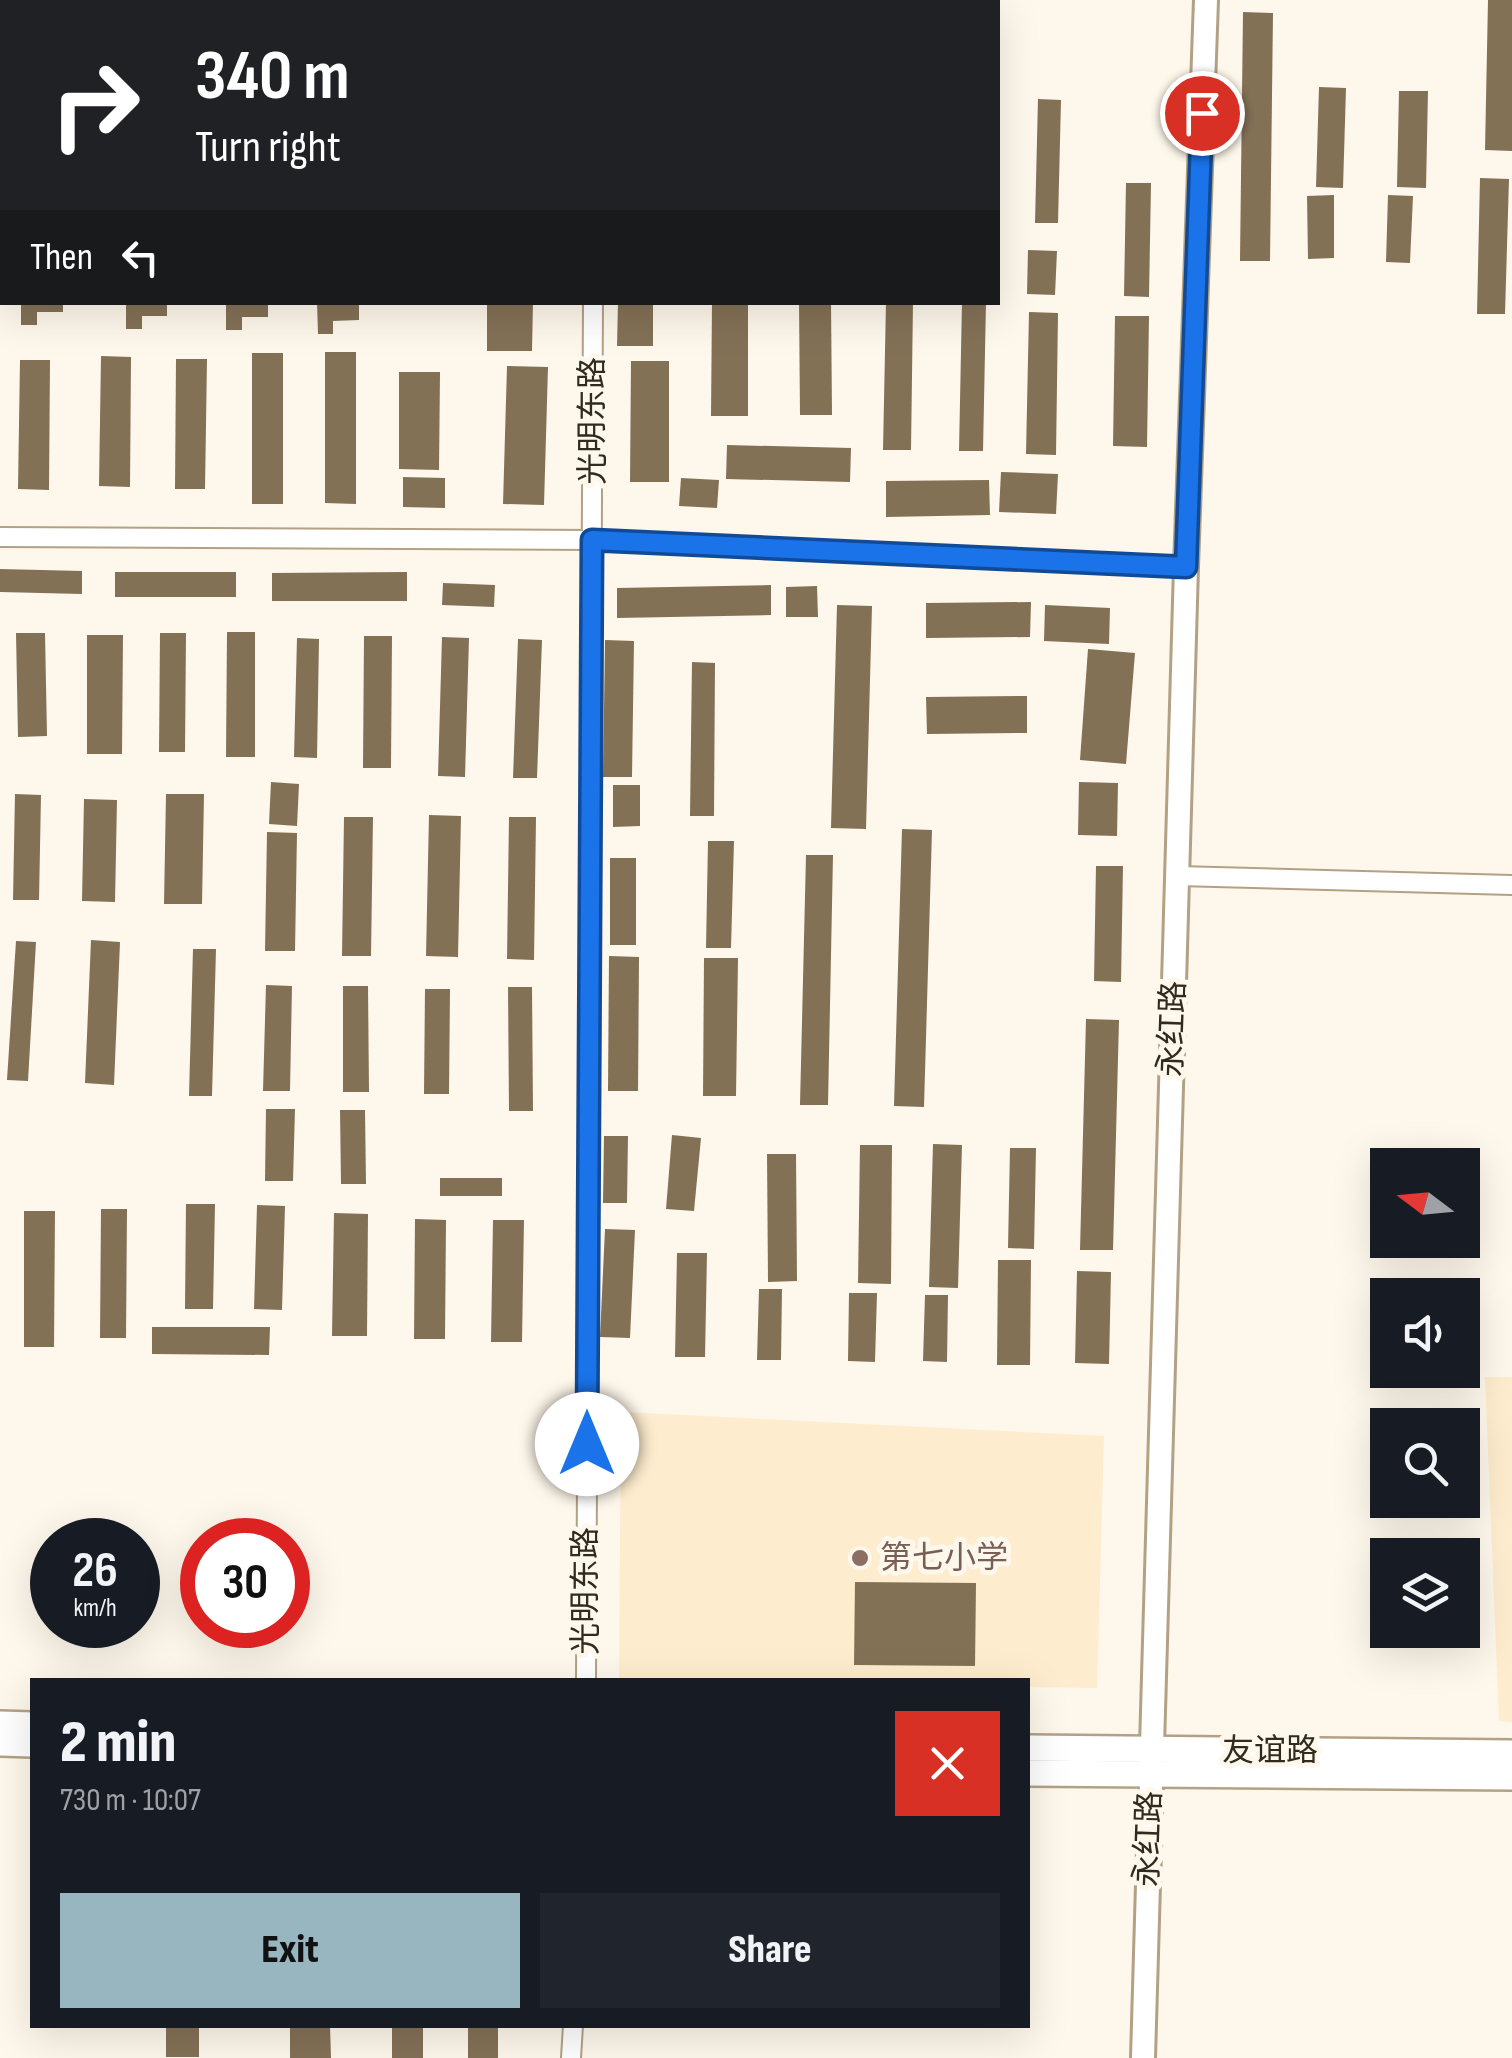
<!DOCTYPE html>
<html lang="en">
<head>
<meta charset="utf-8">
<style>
  :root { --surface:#171b24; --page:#20242c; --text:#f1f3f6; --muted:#9ea1a6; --accent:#97b6c0 }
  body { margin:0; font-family:"Sofia Sans Condensed","Noto Sans SC",sans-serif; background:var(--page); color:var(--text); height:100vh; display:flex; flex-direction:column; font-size:38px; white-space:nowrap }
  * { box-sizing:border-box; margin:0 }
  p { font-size:32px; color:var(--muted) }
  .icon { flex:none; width:55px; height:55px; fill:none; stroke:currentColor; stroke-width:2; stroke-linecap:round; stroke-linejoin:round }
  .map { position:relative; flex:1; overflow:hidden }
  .panel { position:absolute; left:30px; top:1678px; width:1000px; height:350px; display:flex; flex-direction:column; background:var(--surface); border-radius:0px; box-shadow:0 10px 40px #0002 }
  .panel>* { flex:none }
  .banner { position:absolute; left:0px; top:0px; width:1000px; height:305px; box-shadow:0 10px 40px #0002; background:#202124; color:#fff; overflow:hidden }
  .needle { width:65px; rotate:286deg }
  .fabs { position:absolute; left:1370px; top:1148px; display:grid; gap:20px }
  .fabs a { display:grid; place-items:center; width:110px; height:110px; border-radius:0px; background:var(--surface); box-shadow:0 10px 40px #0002; font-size:50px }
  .speed { position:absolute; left:30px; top:1518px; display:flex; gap:20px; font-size:50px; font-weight:700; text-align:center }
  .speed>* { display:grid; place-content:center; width:130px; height:130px; border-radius:50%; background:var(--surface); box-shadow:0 10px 40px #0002; line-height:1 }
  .speed small { font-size:25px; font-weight:400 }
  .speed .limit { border:15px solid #d22; background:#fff; color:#111 }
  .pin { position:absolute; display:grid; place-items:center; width:85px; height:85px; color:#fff; margin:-42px; border:5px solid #fff; border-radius:50%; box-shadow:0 2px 10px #0007 }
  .me { position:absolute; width:110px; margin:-55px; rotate:0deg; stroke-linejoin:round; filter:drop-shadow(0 0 8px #0008) }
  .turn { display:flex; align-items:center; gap:35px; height:210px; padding:0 30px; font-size:45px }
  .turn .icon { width:130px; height:130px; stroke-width:2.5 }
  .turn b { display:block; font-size:70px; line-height:85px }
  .then { display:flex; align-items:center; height:95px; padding:0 30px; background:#0003; gap:20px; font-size:38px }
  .round { display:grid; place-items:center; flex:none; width:105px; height:105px; border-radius:0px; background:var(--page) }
  .overview { display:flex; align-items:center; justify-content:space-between; height:170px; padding:0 30px }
  h1 { font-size:60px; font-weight:800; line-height:75px }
  .action { display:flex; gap:20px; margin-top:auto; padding:20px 30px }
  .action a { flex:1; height:115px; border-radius:0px; background:var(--accent); color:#111; font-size:40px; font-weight:800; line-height:115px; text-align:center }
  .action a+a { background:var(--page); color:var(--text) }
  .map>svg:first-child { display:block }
  .built { fill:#fdeccd }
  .building { fill:#837156 }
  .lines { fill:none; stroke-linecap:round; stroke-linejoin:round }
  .minor-casing { stroke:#b2a184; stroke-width:22 }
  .tertiary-casing { stroke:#b2a184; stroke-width:28 }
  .secondary-casing { stroke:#b2a184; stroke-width:30 }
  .minor { stroke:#fff; stroke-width:18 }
  .tertiary { stroke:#fff; stroke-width:22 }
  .secondary { stroke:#fff; stroke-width:25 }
  .route-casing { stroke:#114b97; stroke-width:25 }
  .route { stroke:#1a73e8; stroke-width:18 }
  .education-dot { fill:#8d6e63; stroke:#fef7eb; stroke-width:4 }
  .labels { text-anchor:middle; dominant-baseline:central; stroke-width:10; stroke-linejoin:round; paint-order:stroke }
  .street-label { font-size:32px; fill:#312b1f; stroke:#fef7eb }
  .education-label { font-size:32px; fill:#785e54; stroke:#fef7eb; text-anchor:start }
</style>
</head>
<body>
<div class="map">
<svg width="1512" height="2058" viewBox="0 0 1512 2058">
  <rect width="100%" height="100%" fill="#fef7eb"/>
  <!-- built -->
  <g class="built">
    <path d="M1485,1377H1512V1722L1499,1721Z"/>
    <path d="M621,1412L1104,1436L1097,1688L1028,1687V1680H619Z"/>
  </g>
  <!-- building -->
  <g class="building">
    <path d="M1488,0H1512V151L1485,150Z"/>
    <path d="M1243,12L1273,13L1270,261H1240Z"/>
    <path d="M1319,87L1346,88L1343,188L1316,187Z"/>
    <path d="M1399,91H1428L1426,188L1397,187Z"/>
    <path d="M1038,99L1061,100L1058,223H1035Z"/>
    <path d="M1480,178L1509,179L1505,314H1477Z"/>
    <path d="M1126,183H1151L1149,297L1124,296Z"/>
    <path d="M1334,195V258L1308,259L1307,196Z"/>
    <path d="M1388,195L1413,196L1410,263L1386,262Z"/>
    <path d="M1028,250L1057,251L1055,295L1027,294Z"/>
    <path d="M21,302H63V312H37V325H21Z"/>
    <path d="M126,302H167V316H142V329H126Z"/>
    <path d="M226,302H268V317H242V330H226Z"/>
    <path d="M317,302H359V320L333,321V334H318Z"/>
    <path d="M487,302H533L532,351H487Z"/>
    <path d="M618,302H653V346H617Z"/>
    <path d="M712,302H748V416H711Z"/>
    <path d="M799,302H831L832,415H800Z"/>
    <path d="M886,302H913L911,450H883Z"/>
    <path d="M962,302H986L983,451H959Z"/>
    <path d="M1029,312L1058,313L1056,455L1026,454Z"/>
    <path d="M1115,316H1149L1147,447L1113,446Z"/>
    <path d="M325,352H356V504L325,503Z"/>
    <rect x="252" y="353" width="31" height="151"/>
    <path d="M101,356L131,357L130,487L99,486Z"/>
    <path d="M176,359H207L205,489H175Z"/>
    <path d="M20,360H50L49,490L18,489Z"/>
    <path d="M631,361H669V482H630Z"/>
    <path d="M507,366L548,367L544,505L503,504Z"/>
    <path d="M399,372H440L439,470L399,469Z"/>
    <path d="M727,445L851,448L850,482L726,479Z"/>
    <path d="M1001,472L1058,474L1056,514L999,512Z"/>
    <path d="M403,477L445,478V508L403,507Z"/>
    <path d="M681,478L719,480L717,508L679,506Z"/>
    <path d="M989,480L990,515L886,517V481Z"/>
    <path d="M0,569L82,571V594L0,592Z"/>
    <rect x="115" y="572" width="121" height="25"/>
    <path d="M407,572V601H272V573Z"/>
    <path d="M443,583L495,585L494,607L442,605Z"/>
    <path d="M771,585V615L617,618V588Z"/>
    <path d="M817,586L818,617H786V587Z"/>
    <path d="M1031,602L1030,637L926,638V603Z"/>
    <path d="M837,605L872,606L866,829L831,828Z"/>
    <path d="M1045,605L1110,608L1109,644L1044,641Z"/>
    <path d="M227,632H255V757H226Z"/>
    <path d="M16,633H45L47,736L18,737Z"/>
    <path d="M160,633H186L185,752H159Z"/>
    <path d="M87,635H123L122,754H87Z"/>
    <path d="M364,636H392L391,768H363Z"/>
    <path d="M442,637L469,638L465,777L438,776Z"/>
    <path d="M297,638L319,639L317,758L294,757Z"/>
    <path d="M518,639L542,640L537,778H513Z"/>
    <path d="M605,640L634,641L632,777H603Z"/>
    <path d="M1088,649L1135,653L1126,764L1080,760Z"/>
    <path d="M692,662L715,663L714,816H690Z"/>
    <path d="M1027,696V733L927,734L926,697Z"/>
    <path d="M271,782L299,784L297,826L269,824Z"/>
    <path d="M1079,782L1118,783L1117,836L1078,835Z"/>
    <path d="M613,785H640V826L613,827Z"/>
    <path d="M15,794L41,795L39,900H13Z"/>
    <path d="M166,794H204L202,904H164Z"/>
    <path d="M84,799L117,800L115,902L82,901Z"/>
    <path d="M429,815L461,816L458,957L426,956Z"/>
    <path d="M344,817H373L371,956H342Z"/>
    <path d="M509,817H536L534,960L507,959Z"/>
    <path d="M902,829L932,830L924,1107L894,1106Z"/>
    <path d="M267,832L297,833L295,951H265Z"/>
    <path d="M708,841H734L731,948H706Z"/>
    <path d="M806,855H833L828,1105H800Z"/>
    <rect x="610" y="858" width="26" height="87"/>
    <path d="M1096,866H1123L1121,982L1094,981Z"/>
    <path d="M91,940L120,942L114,1085L85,1083Z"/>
    <path d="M16,941L36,942L28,1081L7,1080Z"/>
    <path d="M193,949H216L212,1096H189Z"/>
    <path d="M609,956L639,957L638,1091H608Z"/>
    <path d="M704,958H738L736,1096H703Z"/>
    <path d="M266,985L292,986L290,1091H263Z"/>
    <path d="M343,986H368L369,1092H343Z"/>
    <path d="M508,987H532L533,1111H509Z"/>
    <path d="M425,989H450L449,1094H424Z"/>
    <path d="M1086,1019L1119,1020L1113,1250H1080Z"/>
    <path d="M266,1109H295L293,1181H265Z"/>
    <path d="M340,1110H365L366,1184H341Z"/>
    <path d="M672,1135L701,1138L694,1211L666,1209Z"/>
    <path d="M604,1136H628L627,1203H603Z"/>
    <path d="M933,1144L962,1145L958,1288L929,1287Z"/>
    <path d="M860,1145H892L891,1284L858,1283Z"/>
    <path d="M1010,1148H1036L1034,1249L1008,1248Z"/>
    <path d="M767,1154H796L797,1281L768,1282Z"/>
    <rect x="440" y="1178" width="62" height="18"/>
    <path d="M186,1204H215L213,1309H185Z"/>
    <path d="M257,1205L285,1206L282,1310L254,1309Z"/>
    <path d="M101,1209H127L126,1338H100Z"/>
    <path d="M24,1211H55L54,1347H24Z"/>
    <path d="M334,1213L368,1214L367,1336H332Z"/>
    <path d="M415,1219L446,1220L445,1339H414Z"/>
    <path d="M493,1220H524L522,1342H491Z"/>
    <path d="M605,1229L635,1230L630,1338L600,1337Z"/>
    <path d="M677,1253H707L705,1357H675Z"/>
    <path d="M998,1260H1031L1030,1365H997Z"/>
    <path d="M1077,1271L1111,1272L1109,1364L1075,1363Z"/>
    <path d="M759,1289H782L781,1360H757Z"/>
    <path d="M849,1293H877L875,1362L848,1361Z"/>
    <path d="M925,1295H948L947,1362L923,1361Z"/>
    <path d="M152,1327H270L269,1355L152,1354Z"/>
    <path d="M855,1582L976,1583L975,1666L854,1665Z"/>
    <rect x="166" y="2025" width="33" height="32"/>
    <path d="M290,2025H330L331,2058H290Z"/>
    <rect x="392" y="2025" width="31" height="33"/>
    <rect x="468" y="2025" width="30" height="33"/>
  </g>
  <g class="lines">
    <!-- minor casing -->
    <g class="minor-casing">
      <g id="minor">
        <path d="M594,2V0"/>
        <path d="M0,537L592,540L1186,567"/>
        <path d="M1178,876L1512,885"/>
        <path d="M586,1680L593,302"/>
        <path d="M571,2058L573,2025"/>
      </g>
    </g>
    <!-- tertiary casing -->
    <g class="tertiary-casing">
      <path id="tertiary" d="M1143,2058L1186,567L1206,0"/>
    </g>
    <!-- secondary casing -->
    <g class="secondary-casing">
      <g id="secondary">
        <path d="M0,1724L32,1725"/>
        <path d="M0,1743L32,1744"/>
        <path d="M1028,1748L1512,1753"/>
        <path d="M1028,1773L1512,1777"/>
      </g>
    </g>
    <!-- minor -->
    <use href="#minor" class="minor"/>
    <!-- tertiary -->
    <use href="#tertiary" class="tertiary"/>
    <!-- secondary -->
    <use href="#secondary" class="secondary"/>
  </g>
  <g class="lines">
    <!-- route casing -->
    <g class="route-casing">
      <path id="route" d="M587,1444L592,540L1186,567L1202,113"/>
    </g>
    <!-- route -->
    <use href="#route" class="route"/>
  </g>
  <!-- markers -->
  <circle class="education-dot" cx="860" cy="1558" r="10"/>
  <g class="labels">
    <!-- street labels -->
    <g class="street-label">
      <text transform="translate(593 421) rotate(-90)">光明东路</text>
      <text transform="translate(1173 1029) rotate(-88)">永红路</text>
      <text transform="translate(586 1591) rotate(-90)">光明东路</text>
      <text x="1270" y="1751">友谊路</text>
      <text transform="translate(1149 1839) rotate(-88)">永红路</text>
    </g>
    <!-- education labels -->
    <g class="education-label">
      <text x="880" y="1558">第七小学</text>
    </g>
  </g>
</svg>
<div class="fabs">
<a><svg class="needle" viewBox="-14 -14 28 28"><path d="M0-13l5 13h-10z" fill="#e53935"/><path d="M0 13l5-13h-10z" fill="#9ea1a6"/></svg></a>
<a><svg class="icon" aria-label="sound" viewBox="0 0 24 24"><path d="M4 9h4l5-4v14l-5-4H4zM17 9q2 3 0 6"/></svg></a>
<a><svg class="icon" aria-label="search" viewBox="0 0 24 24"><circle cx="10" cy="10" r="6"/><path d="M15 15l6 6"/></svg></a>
<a><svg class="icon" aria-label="layers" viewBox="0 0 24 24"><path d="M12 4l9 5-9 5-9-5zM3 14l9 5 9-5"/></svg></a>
</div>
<div class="speed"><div>26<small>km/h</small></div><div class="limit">30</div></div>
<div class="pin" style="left:1202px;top:113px;background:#d93025"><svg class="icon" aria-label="arrive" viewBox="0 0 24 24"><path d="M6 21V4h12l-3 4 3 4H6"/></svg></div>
<svg class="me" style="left:587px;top:1444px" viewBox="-20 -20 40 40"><circle r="19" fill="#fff"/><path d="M0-13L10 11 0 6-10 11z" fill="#1a73e8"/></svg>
<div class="banner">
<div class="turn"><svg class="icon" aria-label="right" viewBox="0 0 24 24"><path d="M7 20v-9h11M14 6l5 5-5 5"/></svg><div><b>340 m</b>Turn right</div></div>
<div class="then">Then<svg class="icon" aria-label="left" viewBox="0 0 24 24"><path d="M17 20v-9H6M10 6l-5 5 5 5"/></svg></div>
</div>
<section class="panel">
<div class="overview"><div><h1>2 min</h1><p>730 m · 10:07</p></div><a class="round" style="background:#d93025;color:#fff"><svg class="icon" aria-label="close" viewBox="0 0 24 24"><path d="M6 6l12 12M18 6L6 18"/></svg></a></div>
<div class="action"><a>Exit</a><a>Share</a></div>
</section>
</div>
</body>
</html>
